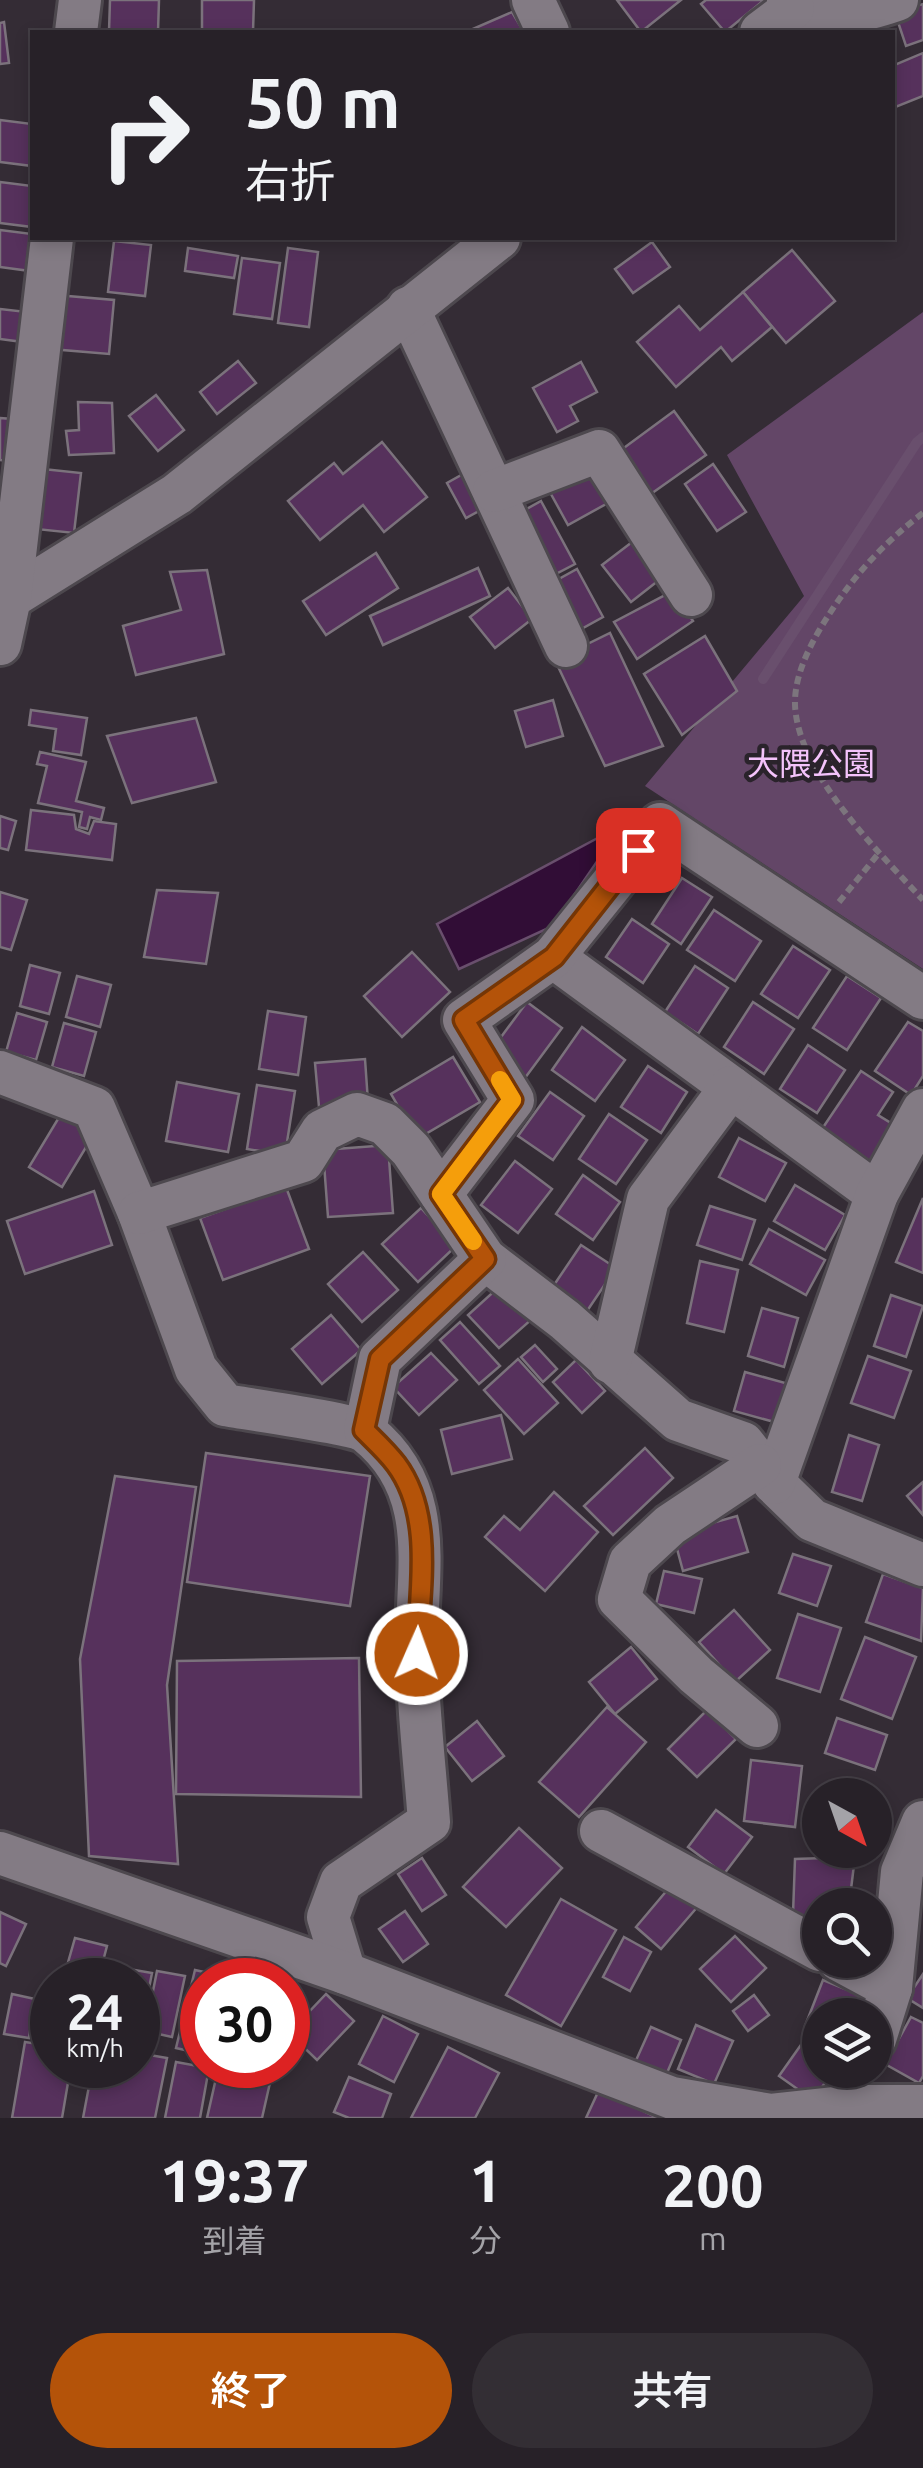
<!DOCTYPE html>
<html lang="ja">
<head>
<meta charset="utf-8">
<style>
  :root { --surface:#272128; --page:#332e34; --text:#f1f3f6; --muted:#a4a3a8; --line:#433e45; --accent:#b45309 }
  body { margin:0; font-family:Ubuntu,"Noto Sans JP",sans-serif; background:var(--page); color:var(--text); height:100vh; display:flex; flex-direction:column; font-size:38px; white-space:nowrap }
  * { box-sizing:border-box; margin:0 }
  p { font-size:32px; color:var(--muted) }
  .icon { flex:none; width:55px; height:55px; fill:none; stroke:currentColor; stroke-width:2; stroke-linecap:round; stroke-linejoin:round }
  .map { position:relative; height:2118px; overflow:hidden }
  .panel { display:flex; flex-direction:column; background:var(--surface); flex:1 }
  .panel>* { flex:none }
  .hud { position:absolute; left:30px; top:30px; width:865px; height:210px; border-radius:0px; box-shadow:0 5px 15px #0003,0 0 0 2px var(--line); background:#272128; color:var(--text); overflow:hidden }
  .needle { width:65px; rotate:140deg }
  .tools { position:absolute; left:802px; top:1778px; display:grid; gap:20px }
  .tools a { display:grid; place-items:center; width:90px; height:90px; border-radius:50%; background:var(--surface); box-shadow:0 5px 15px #0003,0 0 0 2px var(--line); font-size:50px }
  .speed { position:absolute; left:30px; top:1958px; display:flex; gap:20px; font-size:50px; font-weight:700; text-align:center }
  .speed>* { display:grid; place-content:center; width:130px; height:130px; border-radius:50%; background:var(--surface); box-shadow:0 5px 15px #0003,0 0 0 2px var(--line); line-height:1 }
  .speed small { font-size:25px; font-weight:400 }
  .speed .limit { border:15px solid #d22; background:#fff; color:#111 }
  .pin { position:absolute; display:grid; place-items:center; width:85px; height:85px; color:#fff; margin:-42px; border-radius:20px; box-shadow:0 5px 15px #0006 }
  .me { position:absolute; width:110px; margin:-55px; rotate:2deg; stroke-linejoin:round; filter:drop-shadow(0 0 8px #0008) }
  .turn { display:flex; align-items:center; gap:35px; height:210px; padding:0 50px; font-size:45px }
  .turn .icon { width:130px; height:130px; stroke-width:2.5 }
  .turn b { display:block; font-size:70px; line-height:85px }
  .eta { display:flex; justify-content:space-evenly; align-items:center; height:170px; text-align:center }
  .eta b { font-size:60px; font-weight:600; line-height:70px }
  .button { display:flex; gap:20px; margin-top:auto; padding:20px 50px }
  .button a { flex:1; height:115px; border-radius:60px; background:var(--accent); color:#fff; font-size:40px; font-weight:600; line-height:115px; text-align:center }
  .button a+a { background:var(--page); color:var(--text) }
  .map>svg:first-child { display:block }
  .green { fill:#634667 }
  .water { fill:#310d36; stroke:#694f6d; stroke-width:2.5 }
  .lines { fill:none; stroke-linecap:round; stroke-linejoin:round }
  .stream { stroke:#694f6d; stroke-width:10 }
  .building { fill:#56315c; stroke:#7b727c; stroke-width:2.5 }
  .minor-casing { stroke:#4d484e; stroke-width:48 }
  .path { stroke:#7c757d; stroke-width:6; stroke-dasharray:8 5; stroke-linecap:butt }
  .minor { stroke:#837b84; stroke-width:42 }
  .route-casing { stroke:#753606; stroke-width:25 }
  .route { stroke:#b45309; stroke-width:18 }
  .slow { stroke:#f59e0b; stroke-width:18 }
  .labels { text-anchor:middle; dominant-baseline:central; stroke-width:9; stroke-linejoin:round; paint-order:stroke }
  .park-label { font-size:32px; fill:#f4c3fb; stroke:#2a232b }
</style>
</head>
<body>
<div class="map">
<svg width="923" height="2118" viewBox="0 0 923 2118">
  <rect width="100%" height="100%" fill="#342c35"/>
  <!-- green -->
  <path class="green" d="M923,312V969L645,786L804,596L727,455Z"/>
  <!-- water -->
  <path class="water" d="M622,825L553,926L459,969L437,924Z"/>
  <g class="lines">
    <!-- stream -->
    <path class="stream" d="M763,679L917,442L923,437"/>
  </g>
  <!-- building -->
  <g class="building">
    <path d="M110,0H159L158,32H109Z"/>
    <path d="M202,0H254L253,32H202Z"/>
    <path d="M617,0H681L641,32Z"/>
    <path d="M706,0H762L763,1L725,32L701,4Z"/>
    <path d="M923,4V40L906,46L895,13Z"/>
    <path d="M512,12L524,32H466Z"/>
    <path d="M4,22L9,63L0,64V23Z"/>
    <path d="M923,53V96L893,108L892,66Z"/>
    <path d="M0,120L32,124V166L0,162Z"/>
    <path d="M0,182L32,186V227L0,223Z"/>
    <path d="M0,230L32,234L30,271L0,267Z"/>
    <path d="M114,241L151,245L145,296L108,292Z"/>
    <path d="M652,242L670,267L633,293L615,269Z"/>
    <path d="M188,248L238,256L234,278L185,271Z"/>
    <path d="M288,248L318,252L309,327L278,323Z"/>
    <path d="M792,250L835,301L786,343L743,292Z"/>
    <path d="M242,258L280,263L272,319L234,314Z"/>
    <path d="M743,292L772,327L732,361L721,347L676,387L637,342L679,306L700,330Z"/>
    <path d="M56,295L114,300L109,354L51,349Z"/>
    <path d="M0,309L27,312L23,342L0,339Z"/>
    <path d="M238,361L256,383L217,414L200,392Z"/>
    <path d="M581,362L597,392L570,406L578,421L557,432L533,388Z"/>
    <path d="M156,395L184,430L158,451L129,416Z"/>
    <path d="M78,402L112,403L114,453L69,455L66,431L79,430Z"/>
    <path d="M674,411L706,455L648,496L617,453Z"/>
    <path d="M0,418L12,419L8,461L0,460Z"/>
    <path d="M382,442L427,497L384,532L363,505L320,540L288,501L334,463L343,474Z"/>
    <path d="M595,459L617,498L568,525L546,485Z"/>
    <path d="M713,464L746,512L717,531L685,484Z"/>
    <path d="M43,469L81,473L74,533L36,529Z"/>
    <path d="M472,469L490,505L466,518L447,483Z"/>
    <path d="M541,501L575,564L548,578L514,516Z"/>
    <path d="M640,536L668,573L631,602L602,565Z"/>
    <path d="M376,553L398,588L326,635L303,601Z"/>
    <path d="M478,568L490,596L383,645L370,616Z"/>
    <path d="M577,569L603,617L574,633L548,585Z"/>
    <path d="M207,570L224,654L136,675L123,626L181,610L170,572Z"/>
    <path d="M508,588L532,619L495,648L470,617Z"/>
    <path d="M673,591L693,621L637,659L614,622Z"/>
    <path d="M610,633L663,746L605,766L555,660Z"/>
    <path d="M705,636L737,691L682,735L644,674Z"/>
    <path d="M553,700L563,736L526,747L515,711Z"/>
    <path d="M31,710L87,718L81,755L53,751L56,729L29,725Z"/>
    <path d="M196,718L216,782L132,803L107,736Z"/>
    <path d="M40,752L86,762L76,801L104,808L101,820L90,817L87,829L79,827L82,812L38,803L47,766L37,764Z"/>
    <path d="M31,810L74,815L76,829L89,834L94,821L116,824L112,860L26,850Z"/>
    <path d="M0,816L16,821L8,850L0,848Z"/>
    <path d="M682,878L712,897L681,944L652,924Z"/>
    <path d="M157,890L218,893L206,964L144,957Z"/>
    <path d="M0,892L27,900L11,950L0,947Z"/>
    <path d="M714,910L761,941L735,981L687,950Z"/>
    <path d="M632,919L669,944L643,983L606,957Z"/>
    <path d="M793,946L830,970L798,1018L761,994Z"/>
    <path d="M412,952L450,992L402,1037L364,996Z"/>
    <path d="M30,965L60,973L49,1014L20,1006Z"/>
    <path d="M695,966L728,988L698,1034L665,1012Z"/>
    <path d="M77,976L111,985L100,1027L66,1017Z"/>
    <path d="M847,976L881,998L847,1050L813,1028Z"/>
    <path d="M527,1002L562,1028L522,1082L487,1056Z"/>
    <path d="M753,1002L794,1029L764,1074L724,1047Z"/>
    <path d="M268,1011L306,1017L298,1075L259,1069Z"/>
    <path d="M17,1013L47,1022L36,1060L6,1052Z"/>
    <path d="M908,1022L923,1031V1076L911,1095L875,1071Z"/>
    <path d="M64,1023L96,1032L84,1076L52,1067Z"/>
    <path d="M582,1027L625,1060L595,1101L552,1070Z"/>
    <path d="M808,1045L845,1070L817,1113L780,1089Z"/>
    <path d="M453,1057L480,1102L417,1139L391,1094Z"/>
    <path d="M365,1059L368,1102L319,1107L315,1063Z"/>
    <path d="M648,1066L687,1092L661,1133L621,1107Z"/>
    <path d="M861,1071L893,1092L878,1115L894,1125L868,1164L820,1132Z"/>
    <path d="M177,1082L239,1094L228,1152L166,1141Z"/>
    <path d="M257,1085L295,1091L285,1155L247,1149Z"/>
    <path d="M550,1092L584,1116L553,1160L518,1136Z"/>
    <path d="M61,1114L94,1134L62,1187L29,1167Z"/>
    <path d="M609,1114L647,1140L616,1184L579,1159Z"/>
    <path d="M739,1138L786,1163L765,1201L719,1177Z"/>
    <path d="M388,1145L393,1213L328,1217L323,1150Z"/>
    <path d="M515,1161L552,1189L518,1233L481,1205Z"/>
    <path d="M583,1175L620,1202L593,1240L556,1214Z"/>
    <path d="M795,1185L845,1215L825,1250L774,1221Z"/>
    <path d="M286,1187L309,1249L223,1280L200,1218Z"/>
    <path d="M94,1191L112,1245L25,1274L7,1221Z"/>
    <path d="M923,1198V1273L896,1262Z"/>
    <path d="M710,1206L755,1220L742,1260L697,1245Z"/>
    <path d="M421,1208L456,1246L418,1282L382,1244Z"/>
    <path d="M769,1229L825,1260L806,1295L750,1264Z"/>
    <path d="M581,1245L616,1268L587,1311L552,1288Z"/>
    <path d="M363,1252L398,1290L362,1322L328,1284Z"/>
    <path d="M700,1261L738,1270L724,1332L687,1323Z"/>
    <path d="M501,1285L532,1319L499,1348L468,1315Z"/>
    <path d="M891,1295L923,1306L906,1357L874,1346Z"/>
    <path d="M762,1308L798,1318L784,1367L748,1356Z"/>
    <path d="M331,1315L361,1350L322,1384L292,1349Z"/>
    <path d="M460,1322L500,1366L479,1384L440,1340Z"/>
    <path d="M535,1345L557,1369L543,1382L521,1357Z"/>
    <path d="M431,1353L457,1380L419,1415L393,1387Z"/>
    <path d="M868,1356L911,1371L894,1418L851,1403Z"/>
    <path d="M518,1359L558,1403L524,1434L484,1390Z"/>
    <path d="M576,1360L605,1391L582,1413L553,1382Z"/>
    <path d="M745,1372L789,1384L778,1423L734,1411Z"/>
    <path d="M501,1415L512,1459L452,1474L441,1430Z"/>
    <path d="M849,1435L879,1445L862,1501L832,1492Z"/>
    <path d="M645,1448L673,1478L613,1535L584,1506Z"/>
    <path d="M206,1453L370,1476L350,1606L187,1582Z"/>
    <path d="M115,1476L196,1487L167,1685L178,1864L89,1856L80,1659Z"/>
    <path d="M923,1482V1515L907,1496Z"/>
    <path d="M554,1492L598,1532L545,1591L485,1537L504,1516L520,1530Z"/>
    <path d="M737,1516L748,1552L683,1571L673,1534Z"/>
    <path d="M793,1554L831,1566L817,1606L779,1593Z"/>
    <path d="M664,1571L702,1579L694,1613L656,1604Z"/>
    <path d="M883,1574L923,1588L921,1641L866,1622Z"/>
    <path d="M734,1610L770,1650L735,1682L699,1642Z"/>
    <path d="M798,1614L841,1628L820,1692L777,1678Z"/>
    <path d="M865,1637L916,1657L892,1719L841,1699Z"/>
    <path d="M631,1647L657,1679L615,1714L589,1682Z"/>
    <path d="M359,1658L361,1797L176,1794L177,1661Z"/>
    <path d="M607,1707L646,1742L579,1817L539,1782Z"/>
    <path d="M707,1710L736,1739L697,1777L668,1749Z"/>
    <path d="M837,1718L887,1735L875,1770L825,1753Z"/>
    <path d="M477,1721L504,1756L472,1781L445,1747Z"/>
    <path d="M751,1760L802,1766L795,1827L744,1821Z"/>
    <path d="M716,1810L752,1837L724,1874L688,1847Z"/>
    <path d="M519,1828L562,1868L506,1927L463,1887Z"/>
    <path d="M855,1857L849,1905H820V1926L793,1914L795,1859Z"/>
    <path d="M422,1858L446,1895L422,1911L398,1874Z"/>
    <path d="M674,1882L700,1904L661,1949L636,1927Z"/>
    <path d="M561,1899L616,1930L561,2026L506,1995Z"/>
    <path d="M405,1911L428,1944L403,1962L379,1929Z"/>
    <path d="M0,1912L26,1924L6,1966L0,1963Z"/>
    <path d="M735,1936L766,1968L731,2002L700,1969Z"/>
    <path d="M624,1937L651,1952L630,1991L603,1977Z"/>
    <path d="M75,1938L107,1946L98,1980H63Z"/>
    <path d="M117,1967L152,1973L138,2044V1980H115Z"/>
    <path d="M195,1970L231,1978L202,1980V2054L176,2048Z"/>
    <path d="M157,1971L185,1976L172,2037L145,2031Z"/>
    <path d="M923,1974V2008L907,1998Z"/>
    <path d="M823,1980L860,1995L853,2015H820V2032L805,2026Z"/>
    <path d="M12,1994L35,1999L29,2038L4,2034Z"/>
    <path d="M326,1994L354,2021L317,2060L289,2033Z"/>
    <path d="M754,1995L769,2015L748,2031L733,2011Z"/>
    <path d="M383,2016L418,2034L394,2082L359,2064Z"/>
    <path d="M911,2017L923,2023V2076L919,2083L885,2064Z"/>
    <path d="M696,2025L733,2041L714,2084L678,2069Z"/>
    <path d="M651,2027L681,2040L664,2080L633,2067Z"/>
    <path d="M25,2042L52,2046V2065H71L62,2118H12Z"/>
    <path d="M803,2042L820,2053V2070H834L813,2100L779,2076Z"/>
    <path d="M448,2047L499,2073L475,2118H411Z"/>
    <path d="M138,2053L167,2058L155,2118H83L93,2065H138Z"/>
    <path d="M176,2062L209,2068L200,2118H165Z"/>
    <path d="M219,2065H274L262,2118H207Z"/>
    <path d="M349,2077L391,2094L382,2118H349L334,2112Z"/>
    <path d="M599,2090L658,2118H586Z"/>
  </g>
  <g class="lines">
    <!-- minor casing -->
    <g class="minor-casing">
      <g id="minor">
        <path d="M533,0L548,32"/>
        <path d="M788,0L793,8C832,19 859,13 897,0"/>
        <path d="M76,32L80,0"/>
        <path d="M761,32L793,8"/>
        <path d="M408,308L566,646"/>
        <path d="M494,491L599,451L691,595"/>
        <path d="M10,598L177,494L499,238"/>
        <path d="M0,644L10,598L52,238"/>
        <path d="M553,957L877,1194"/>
        <path d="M0,1072L94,1108L139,1213L196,1369L225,1405C247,1409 356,1424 367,1433C440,1492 415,1574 417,1654C418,1710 425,1767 429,1822L341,1882L328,1917L345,1973"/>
        <path d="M441,1194L513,1100L464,1020L553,957L660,824L923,998"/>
        <path d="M139,1213L303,1161L322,1131L357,1114L385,1124L411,1150L485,1259L565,1320L678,1420L743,1443L774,1483L812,1520L923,1565"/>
        <path d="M610,1362L648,1199L731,1087"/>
        <path d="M365,1430L380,1359L485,1259"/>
        <path d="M774,1483L877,1194L923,1110"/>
        <path d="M757,1726L696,1675L619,1599L630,1562L670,1525L760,1465"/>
        <path d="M601,1831L820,1950"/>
        <path d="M0,1853L345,1973L672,2098L771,2115L854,2106H923"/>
        <path d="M839,1960L891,1988"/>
        <path d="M875,2039L891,1988L902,1872L923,1822"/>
      </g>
    </g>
    <!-- path -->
    <g class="path">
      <path d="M923,513C886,541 855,574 830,613C813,639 794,673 795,705C798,774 878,851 923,900"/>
      <path d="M839,902L879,853"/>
    </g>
    <!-- minor -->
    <use href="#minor" class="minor"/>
  </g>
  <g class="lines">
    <!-- route casing -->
    <g class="route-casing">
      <path id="route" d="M417,1654C419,1593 435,1516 396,1464C387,1452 375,1441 364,1430L380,1359L485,1259L441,1194L512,1100L464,1020L554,957L638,850"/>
    </g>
    <!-- route -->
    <use href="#route" class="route"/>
    <!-- slow -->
    <path class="slow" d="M473,1241L441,1194L512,1100L500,1080"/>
  </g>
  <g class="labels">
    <!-- park labels -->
    <g class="park-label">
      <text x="811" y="763">大隈公園</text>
    </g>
  </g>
</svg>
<div class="tools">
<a><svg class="needle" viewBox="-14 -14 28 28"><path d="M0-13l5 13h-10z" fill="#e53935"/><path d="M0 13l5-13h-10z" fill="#a4a3a8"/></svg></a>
<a><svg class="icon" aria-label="search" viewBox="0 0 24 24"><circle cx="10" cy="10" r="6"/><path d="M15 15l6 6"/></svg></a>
<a><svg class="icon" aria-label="layers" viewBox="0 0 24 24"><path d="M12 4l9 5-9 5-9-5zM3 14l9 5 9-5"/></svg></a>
</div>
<div class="speed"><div>24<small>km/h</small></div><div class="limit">30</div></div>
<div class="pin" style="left:638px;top:850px;background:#d93025"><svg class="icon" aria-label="arrive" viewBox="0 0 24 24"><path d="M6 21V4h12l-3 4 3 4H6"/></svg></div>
<svg class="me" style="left:417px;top:1654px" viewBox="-20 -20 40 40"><circle r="17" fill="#b45309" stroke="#fff" stroke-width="3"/><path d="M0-11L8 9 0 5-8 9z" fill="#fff"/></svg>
<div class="hud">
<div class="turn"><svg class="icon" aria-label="right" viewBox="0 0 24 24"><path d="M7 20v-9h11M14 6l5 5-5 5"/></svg><div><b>50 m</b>右折</div></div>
</div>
</div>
<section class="panel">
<div class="eta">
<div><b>19:37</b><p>到着</p></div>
<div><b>1</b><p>分</p></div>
<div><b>200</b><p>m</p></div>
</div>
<div class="button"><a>終了</a><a>共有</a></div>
</section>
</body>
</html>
